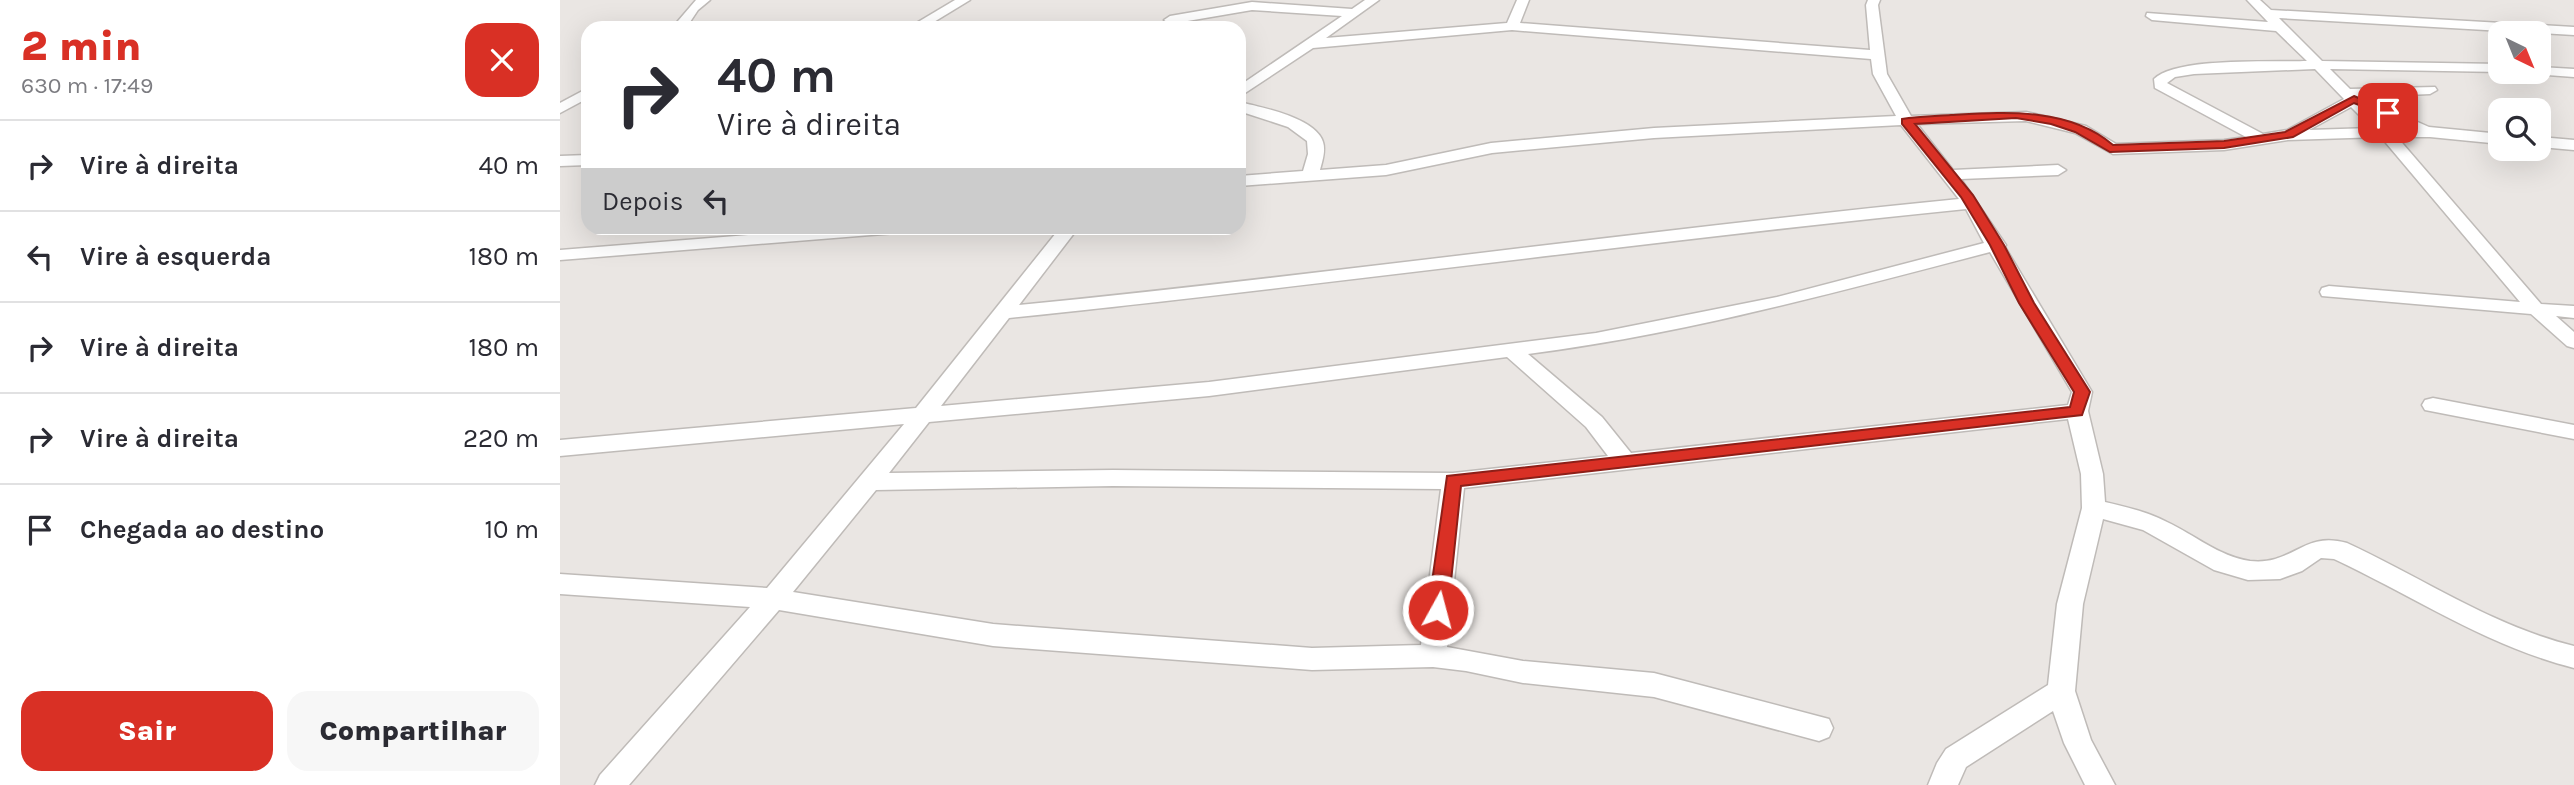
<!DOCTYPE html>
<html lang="pt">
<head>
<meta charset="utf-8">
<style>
  :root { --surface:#fff; --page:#f7f7f7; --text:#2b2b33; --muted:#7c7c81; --line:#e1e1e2; --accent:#d93025 }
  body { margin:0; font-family:Karla,sans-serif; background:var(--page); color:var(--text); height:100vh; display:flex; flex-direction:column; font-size:26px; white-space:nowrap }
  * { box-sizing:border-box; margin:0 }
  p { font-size:23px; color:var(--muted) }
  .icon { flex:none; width:38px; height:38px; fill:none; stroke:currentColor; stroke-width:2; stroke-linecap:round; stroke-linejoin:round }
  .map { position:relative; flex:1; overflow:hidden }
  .details { display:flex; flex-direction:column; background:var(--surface); width:560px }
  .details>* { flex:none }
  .guide { position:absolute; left:21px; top:21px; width:665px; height:214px; border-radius:21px; box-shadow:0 7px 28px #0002; background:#fff; color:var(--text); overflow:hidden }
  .needle { width:46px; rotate:137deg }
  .controls { position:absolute; left:1928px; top:21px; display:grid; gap:14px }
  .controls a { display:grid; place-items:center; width:63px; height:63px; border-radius:14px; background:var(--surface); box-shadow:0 7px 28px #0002; font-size:35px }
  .pin { position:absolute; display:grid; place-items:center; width:60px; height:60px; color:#fff; margin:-30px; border-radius:14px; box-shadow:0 4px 10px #0006 }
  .me { position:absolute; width:77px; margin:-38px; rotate:7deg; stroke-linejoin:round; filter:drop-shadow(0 0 5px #0008) }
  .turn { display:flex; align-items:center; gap:24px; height:147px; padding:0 21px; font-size:32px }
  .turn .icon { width:91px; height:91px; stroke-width:2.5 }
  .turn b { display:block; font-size:49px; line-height:60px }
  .then { display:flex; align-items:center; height:66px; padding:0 21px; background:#0003; gap:14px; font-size:26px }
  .round { display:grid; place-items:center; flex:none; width:74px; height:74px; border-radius:21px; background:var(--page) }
  .overview { display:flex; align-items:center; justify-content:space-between; height:119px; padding:0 21px }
  h1 { font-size:42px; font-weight:800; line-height:52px; color:var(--accent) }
  .button { display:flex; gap:14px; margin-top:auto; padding:14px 21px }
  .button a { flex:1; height:80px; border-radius:21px; background:var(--accent); color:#fff; font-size:28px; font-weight:800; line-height:80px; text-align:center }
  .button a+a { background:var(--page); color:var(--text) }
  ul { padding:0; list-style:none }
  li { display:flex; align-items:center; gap:21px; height:91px; padding:0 21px; border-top:2px solid var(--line) }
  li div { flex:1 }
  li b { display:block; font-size:26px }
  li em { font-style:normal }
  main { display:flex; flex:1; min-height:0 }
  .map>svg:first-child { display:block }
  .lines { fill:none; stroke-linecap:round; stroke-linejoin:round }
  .street-casing { stroke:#bfbbb8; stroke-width:3 }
  .street { fill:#fff; fill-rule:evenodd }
  .route { fill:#d93025; stroke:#8d1f18; stroke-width:2 }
</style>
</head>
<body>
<main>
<section class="details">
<div class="overview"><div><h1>2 min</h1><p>630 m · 17:49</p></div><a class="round" style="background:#d93025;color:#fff"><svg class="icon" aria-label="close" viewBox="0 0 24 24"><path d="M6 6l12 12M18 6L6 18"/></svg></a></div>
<ul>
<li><svg class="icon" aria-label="right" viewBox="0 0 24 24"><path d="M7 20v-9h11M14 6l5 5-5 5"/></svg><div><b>Vire à direita</b></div><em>40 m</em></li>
<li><svg class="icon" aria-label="left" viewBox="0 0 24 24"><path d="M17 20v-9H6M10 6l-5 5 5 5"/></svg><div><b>Vire à esquerda</b></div><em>180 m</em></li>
<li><svg class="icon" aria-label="right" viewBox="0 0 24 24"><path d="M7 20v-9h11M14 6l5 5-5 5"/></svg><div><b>Vire à direita</b></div><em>180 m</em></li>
<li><svg class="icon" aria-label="right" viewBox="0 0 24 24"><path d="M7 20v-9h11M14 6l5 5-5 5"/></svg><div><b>Vire à direita</b></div><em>220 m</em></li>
<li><svg class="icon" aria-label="arrive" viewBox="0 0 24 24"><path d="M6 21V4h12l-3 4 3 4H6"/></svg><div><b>Chegada ao destino</b></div><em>10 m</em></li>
</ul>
<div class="button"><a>Sair</a><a>Compartilhar</a></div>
</section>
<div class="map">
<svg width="2014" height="785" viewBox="0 0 2014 785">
  <rect width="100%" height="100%" fill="#eae6e3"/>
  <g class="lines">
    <!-- street casing -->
    <g class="street-casing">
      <g id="street">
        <path d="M136,0H150L138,10L126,28H112Z"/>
        <path d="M395,0H410L364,28H348Z"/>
        <path d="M805,0H819L766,38L947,23L957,0H969L960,23L1310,50L1306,5L1308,0H1320L1318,5L1327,74L1351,116L1466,112L1526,126L1556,144L1664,140L1686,137L1595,88L1594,79C1615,57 1714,62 1747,61L1716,31L1592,20L1586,16L1587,13L1708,22L1687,0H1700L1711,10L2014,27V35L1719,18L1762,61L1941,64V72L1770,69L1790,89L1875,87L1877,90L1870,94L1801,97L1869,127L1941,134V144L1870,137H1837L1981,304L2014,306V318L1996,316L2014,332V348L2007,346L1971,314L1762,296L1760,292L1762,288L1769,286L1960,302L1821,137L1728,140L1664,150L1553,154L1515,133L1466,121L1357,124L1393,170L1498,165L1506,170L1498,175L1401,179L1446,245L1445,247L1532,392L1528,411L1543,474L1545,502C1566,507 1588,512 1607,522C1635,535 1658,556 1690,561C1733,566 1743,530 1787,543C1863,578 1932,626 2014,646V668C1927,646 1855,597 1774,559L1761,558L1742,571L1720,579L1688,580L1654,570L1583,530L1543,519L1523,604L1515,691L1531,740L1555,785H1525L1504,743L1493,711L1406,767L1398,785H1368L1377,763L1386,749L1488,685L1497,604L1522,508L1521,474L1508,419L904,488L887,647L963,661L1094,673L1269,719L1273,728L1269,737L1259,741L1094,697L963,683L906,671L873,667L752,670L433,646L219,610L69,785H35L40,775L190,607L0,594V574L207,588L344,424L0,456V440L356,408L500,228H518L459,305C773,274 1085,230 1399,199L1341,125L1094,138L932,153L826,175L679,186V176L743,171L748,154L747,141L728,127L679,111V102C701,107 756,118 763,142C766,151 762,162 760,170L826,165L931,143L1094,128L1336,116L1313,74L1311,59L952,30L753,48L679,97V86L782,16L692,10L610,24L604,20L610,16L692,2L792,9ZM1755,69L1784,99L1727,130L1703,134L1607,83L1615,77L1634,74ZM1791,107L1812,128L1749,130ZM1815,114L1846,127H1829ZM1406,209L1424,243L1217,297L1036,333L649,382L381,406L449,318C768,285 1086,241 1406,209ZM1430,252L1512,392L1508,405L1071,453L1042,417L968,354C1125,334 1277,292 1430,252ZM947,357L1026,427L1048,456L893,473L553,470L329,473L369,422L649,396ZM553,486L881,489L861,645L752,648L433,624L233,592L316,490Z"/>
        <path d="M1979,67L2014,69V77L1974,74L1973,72H1979Z"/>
        <path d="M28,88V98L0,113V103Z"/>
        <path d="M1979,137L2014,140V150L1979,147Z"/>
        <path d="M28,155V165L0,166V156Z"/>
        <path d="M277,228H345L336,233L0,260V250Z"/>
        <path d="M1873,398L2014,425V439L1865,410L1862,405L1865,400Z"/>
      </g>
    </g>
    <!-- street -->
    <use href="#street" class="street"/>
  </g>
  <!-- route -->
  <path class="route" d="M1794,96L1834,113L1824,115L1794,103L1733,137L1664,148L1550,152L1515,132L1491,124L1456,118L1355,124L1413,195L1444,245L1474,303L1530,392L1522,415L901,486L888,610L885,616L878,618L871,616L868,610L887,476L1510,407L1514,392L1459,303L1430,245L1401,197L1342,124V119C1358,116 1375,116 1391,115C1445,112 1509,107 1553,145L1664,141L1725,132Z"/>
</svg>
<div class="controls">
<a><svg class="needle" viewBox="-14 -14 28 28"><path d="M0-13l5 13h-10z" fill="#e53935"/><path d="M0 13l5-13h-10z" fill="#7c7c81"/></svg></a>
<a><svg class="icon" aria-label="search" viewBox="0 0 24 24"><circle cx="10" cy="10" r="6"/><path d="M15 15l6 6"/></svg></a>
</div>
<div class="pin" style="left:1828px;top:113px;background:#d93025"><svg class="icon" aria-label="arrive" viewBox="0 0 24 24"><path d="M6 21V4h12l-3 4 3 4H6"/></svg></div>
<svg class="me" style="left:878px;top:610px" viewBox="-20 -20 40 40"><circle r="17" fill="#d93025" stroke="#fff" stroke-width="3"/><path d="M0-11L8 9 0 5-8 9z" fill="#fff"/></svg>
<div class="guide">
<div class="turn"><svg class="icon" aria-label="right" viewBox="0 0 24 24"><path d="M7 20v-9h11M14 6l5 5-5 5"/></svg><div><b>40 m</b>Vire à direita</div></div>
<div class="then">Depois<svg class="icon" aria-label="left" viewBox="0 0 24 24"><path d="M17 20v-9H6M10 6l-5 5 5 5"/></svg></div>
</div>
</div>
</main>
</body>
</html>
